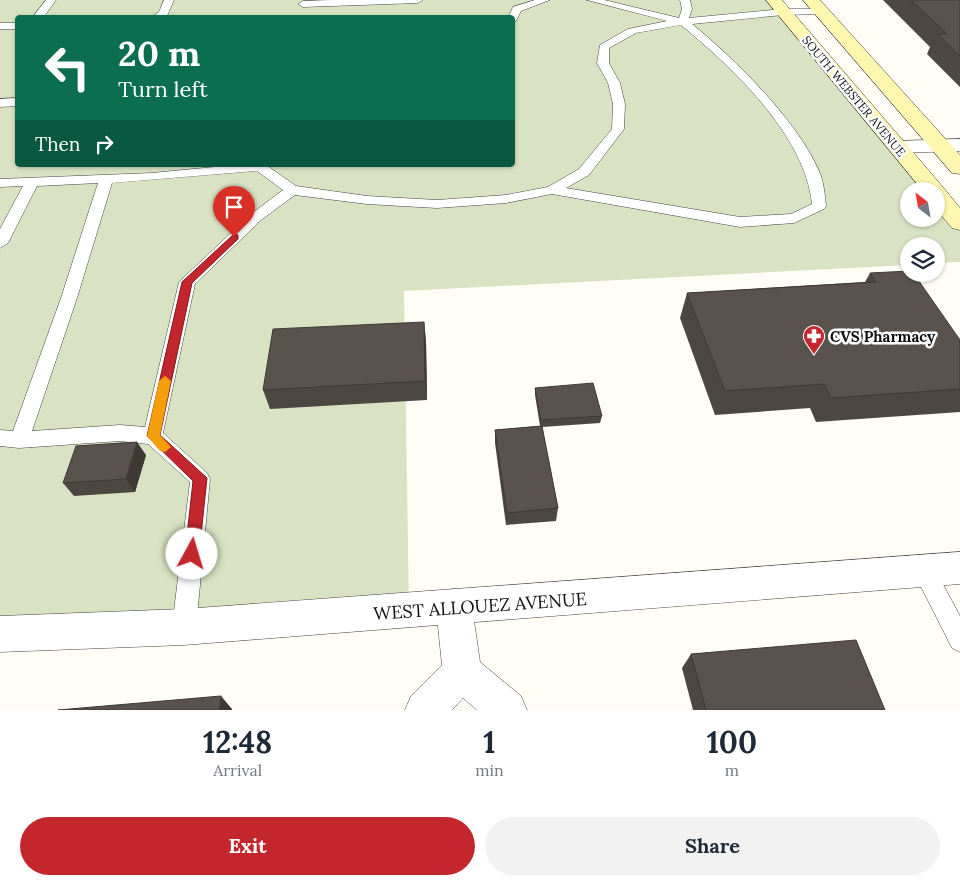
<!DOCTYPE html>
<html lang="en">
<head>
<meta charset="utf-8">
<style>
  :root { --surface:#fff; --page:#f2f2f3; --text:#1f2937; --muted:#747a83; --accent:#c4262e }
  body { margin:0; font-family:Lora,serif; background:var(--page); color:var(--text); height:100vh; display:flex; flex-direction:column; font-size:19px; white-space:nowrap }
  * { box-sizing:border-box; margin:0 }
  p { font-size:16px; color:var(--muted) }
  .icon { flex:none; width:28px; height:28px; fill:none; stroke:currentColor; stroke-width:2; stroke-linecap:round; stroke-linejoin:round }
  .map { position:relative; height:710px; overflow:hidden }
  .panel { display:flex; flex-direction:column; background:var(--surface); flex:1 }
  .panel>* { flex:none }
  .hud { position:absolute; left:15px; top:15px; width:500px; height:152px; border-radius:5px; box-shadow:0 1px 4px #0004; background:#0b6e4f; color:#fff; overflow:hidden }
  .needle { width:32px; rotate:329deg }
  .fabs { position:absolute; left:900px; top:182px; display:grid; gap:10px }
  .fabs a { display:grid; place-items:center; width:45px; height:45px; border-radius:50%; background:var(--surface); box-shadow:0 1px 4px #0004; font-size:25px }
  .pin { position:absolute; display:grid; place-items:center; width:42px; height:42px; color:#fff; margin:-51px -21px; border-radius:50% 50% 50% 0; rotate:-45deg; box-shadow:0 0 5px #0007 }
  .pin .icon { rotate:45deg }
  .me { position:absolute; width:55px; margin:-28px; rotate:6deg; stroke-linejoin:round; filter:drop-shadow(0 0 4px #0008) }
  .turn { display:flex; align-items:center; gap:18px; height:105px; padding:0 20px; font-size:22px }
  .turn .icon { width:65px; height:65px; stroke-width:2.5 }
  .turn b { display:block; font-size:35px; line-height:42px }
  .then { display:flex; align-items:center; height:48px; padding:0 20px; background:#0003; gap:10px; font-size:19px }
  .eta { display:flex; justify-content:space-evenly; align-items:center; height:85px; text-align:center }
  .eta b { font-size:30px; font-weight:800; line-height:35px }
  .button { display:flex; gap:10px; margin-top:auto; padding:10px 20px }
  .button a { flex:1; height:58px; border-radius:30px; background:var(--accent); color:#fff; font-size:20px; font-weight:800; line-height:58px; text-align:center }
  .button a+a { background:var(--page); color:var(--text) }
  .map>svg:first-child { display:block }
  .cemetery { fill:#d9e3c4; fill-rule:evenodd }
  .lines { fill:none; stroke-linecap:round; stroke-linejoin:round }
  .service-casing { stroke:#444; stroke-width:1 }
  .minor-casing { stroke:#444; stroke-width:1 }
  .tertiary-casing { stroke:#444; stroke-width:1 }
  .secondary-casing { stroke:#333; stroke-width:1 }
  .service { fill:#fff; fill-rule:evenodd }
  .minor { fill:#fff; fill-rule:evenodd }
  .tertiary { fill:#fff; fill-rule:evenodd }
  .secondary { fill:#fff6b0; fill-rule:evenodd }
  .wall { fill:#4d4742 }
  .shaded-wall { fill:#3f3936 }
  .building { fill:#5a524d; stroke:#3f3936 }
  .route { fill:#c4262e; stroke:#7f191e }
  .slow { fill:#f59e0b }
  .labels { text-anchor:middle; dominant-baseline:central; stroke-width:5; stroke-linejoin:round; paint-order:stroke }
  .far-street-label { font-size:12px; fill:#111; stroke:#fff }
  .poi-label { font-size:15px; font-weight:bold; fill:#111; stroke:#fff; text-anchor:start }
  .near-street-label { font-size:18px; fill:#111; stroke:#fff }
</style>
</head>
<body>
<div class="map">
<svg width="960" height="710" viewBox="0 0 960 710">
  <rect width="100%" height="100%" fill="#fffdf5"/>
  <!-- cemetery -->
  <path class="cemetery" d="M0,0H774L934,191H909V219H936V194L960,223V262L936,263V246H909V265L404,291L409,612L0,634ZM18,18H512V165H18Z"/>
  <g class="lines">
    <!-- service casing -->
    <g class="service-casing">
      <g id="service">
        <path d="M46,0H56L43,18H32Z"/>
        <path d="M164,0H174L167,16L150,18L159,12Z"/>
        <path d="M331,0H423L418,3L303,7L298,4L303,1Z"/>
        <path d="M535,0H550L521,11L516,21L512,22V18H508L513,7Z"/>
        <path d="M587,0H604L679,18L682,9L680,0H690L692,9L689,18L783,9H825V13L821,14L783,15L692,24C734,58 802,125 821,176C824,185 825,196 826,206L824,209L794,223L740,227L552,194L506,203L437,208L367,204L295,195L261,220L195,284L163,433L207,473L210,479L196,627L192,635L184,639L176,635L172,627L190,482L148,444L120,441L19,448L0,446V430L13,431L61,298L98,183L37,186L8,243L0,248V229L23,186L0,187V179L152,173L235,165H266L296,186L367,196L437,200L506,195L548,187L579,169L612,129L613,104L608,83L597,63L600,45L628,29L667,21ZM681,25C732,67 805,135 812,204L791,214L740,217L566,188L589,175L624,129L625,104L620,83L609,63V48L636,33ZM257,171L283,190L251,214L179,282L145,427L120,425L32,431L77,298L112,183Z"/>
        <rect x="0" y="23" width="18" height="6"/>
        <path d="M18,98V106L0,107V99Z"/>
        <path d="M924,560L932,564L960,616V652L952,648L913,571L916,564Z"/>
      </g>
    </g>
    <!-- minor casing -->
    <g class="minor-casing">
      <g id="minor">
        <path d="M960,139V151L897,153L890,151L887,147L890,143L897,141Z"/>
        <path d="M454,589L467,594L472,607L480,662L521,696L527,710H477L463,698L452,710H405L411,696L442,665L436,607L441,594Z"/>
      </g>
    </g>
    <!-- tertiary casing -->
    <g class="tertiary-casing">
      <path id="tertiary" d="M960,552V584L184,645L0,652V616L184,609Z"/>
    </g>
    <!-- secondary casing -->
    <g class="secondary-casing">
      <g id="secondary">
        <path d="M766,0H782L942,186L960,208V230L952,228L936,209V191H923Z"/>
        <path d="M803,0H820L960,155V174L952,173Z"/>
      </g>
    </g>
    <!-- service -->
    <use href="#service" class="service"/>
    <!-- minor -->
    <use href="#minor" class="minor"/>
    <!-- tertiary -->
    <use href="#tertiary" class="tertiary"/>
    <!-- secondary -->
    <use href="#secondary" class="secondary"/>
  </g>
  <!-- wall -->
  <g class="wall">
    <path d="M883,0H960V87L927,54L930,47Z"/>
    <path d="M870,273L960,340V412L816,422L810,408L715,415L680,318L687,293L865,282Z"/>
    <path d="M424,322L426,342L427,400L270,409L263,390Z"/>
    <path d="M535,388L602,416L600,423L542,427L558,508L556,521L506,525L495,443V430L540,426L535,395Z"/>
    <path d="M146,455L135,492L74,496L63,483Z"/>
    <path d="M691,654L885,710H693L682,668Z"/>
  </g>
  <!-- shaded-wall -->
  <g class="shaded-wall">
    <path d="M424,322L426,342L427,400L425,381Z"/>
    <path d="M137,442L146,455L135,492L126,479Z"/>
    <path d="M221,696L232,709V710H219Z"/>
  </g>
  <!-- building -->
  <g class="building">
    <path d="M911,0H960V56L937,34H947Z"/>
    <path d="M909,271V274H914L960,340V389L831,398L824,384L725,391L687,293L876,282L870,273Z"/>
    <path d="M424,322L425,381L263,390L273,329Z"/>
    <path d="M593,383L602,416L541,420L535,388Z"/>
    <path d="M542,426L558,508L507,513L495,430Z"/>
    <path d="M137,442L126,479L63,483L76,446Z"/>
    <path d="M856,640L885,710H706L691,654Z"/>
    <path d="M221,696L219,710H58Z"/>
  </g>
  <!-- route -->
  <path class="route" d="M234,234L238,235V239L192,283L160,435L207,478L199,554L197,558L192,560L187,558L185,554L193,481L147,436L182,282Z"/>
  <!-- slow -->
  <path class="slow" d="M165,376L171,381L160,435L171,447L165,452L160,451L147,436L159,381Z"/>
  <!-- icons -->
  <defs>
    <g id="pharmacy-pin" transform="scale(1.125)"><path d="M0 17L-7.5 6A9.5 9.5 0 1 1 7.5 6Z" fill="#c4262e" stroke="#fff"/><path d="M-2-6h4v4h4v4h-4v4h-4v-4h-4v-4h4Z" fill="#fff"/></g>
  </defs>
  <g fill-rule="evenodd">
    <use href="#pharmacy-pin" x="814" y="336"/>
  </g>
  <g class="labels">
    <!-- far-street labels -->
    <g class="far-street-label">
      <text transform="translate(854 96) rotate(50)">SOUTH WEBSTER AVENUE</text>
    </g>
    <!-- poi labels -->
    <g class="poi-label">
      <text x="830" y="336">CVS Pharmacy</text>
    </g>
    <!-- near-street labels -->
    <g class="near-street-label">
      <text transform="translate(480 606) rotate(-4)">WEST ALLOUEZ AVENUE</text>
    </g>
  </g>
</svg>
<div class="fabs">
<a><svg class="needle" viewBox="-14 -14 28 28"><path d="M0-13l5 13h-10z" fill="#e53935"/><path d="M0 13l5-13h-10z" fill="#747a83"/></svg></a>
<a><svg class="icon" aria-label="layers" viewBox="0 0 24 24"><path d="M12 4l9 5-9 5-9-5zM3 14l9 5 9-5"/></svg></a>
</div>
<div class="pin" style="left:234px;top:237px;background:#d93025"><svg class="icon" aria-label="arrive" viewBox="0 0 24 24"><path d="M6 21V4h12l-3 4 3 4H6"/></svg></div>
<svg class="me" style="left:192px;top:554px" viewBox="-20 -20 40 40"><circle r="19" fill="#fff"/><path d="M0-13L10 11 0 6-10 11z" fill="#c4262e"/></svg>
<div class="hud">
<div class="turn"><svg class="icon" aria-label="left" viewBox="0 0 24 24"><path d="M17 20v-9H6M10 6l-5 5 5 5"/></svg><div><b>20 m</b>Turn left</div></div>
<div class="then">Then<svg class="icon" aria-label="right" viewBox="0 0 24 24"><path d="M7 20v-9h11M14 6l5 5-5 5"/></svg></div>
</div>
</div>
<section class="panel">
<div class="eta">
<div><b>12:48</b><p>Arrival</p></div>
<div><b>1</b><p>min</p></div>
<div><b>100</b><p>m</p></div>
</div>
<div class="button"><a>Exit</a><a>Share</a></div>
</section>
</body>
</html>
